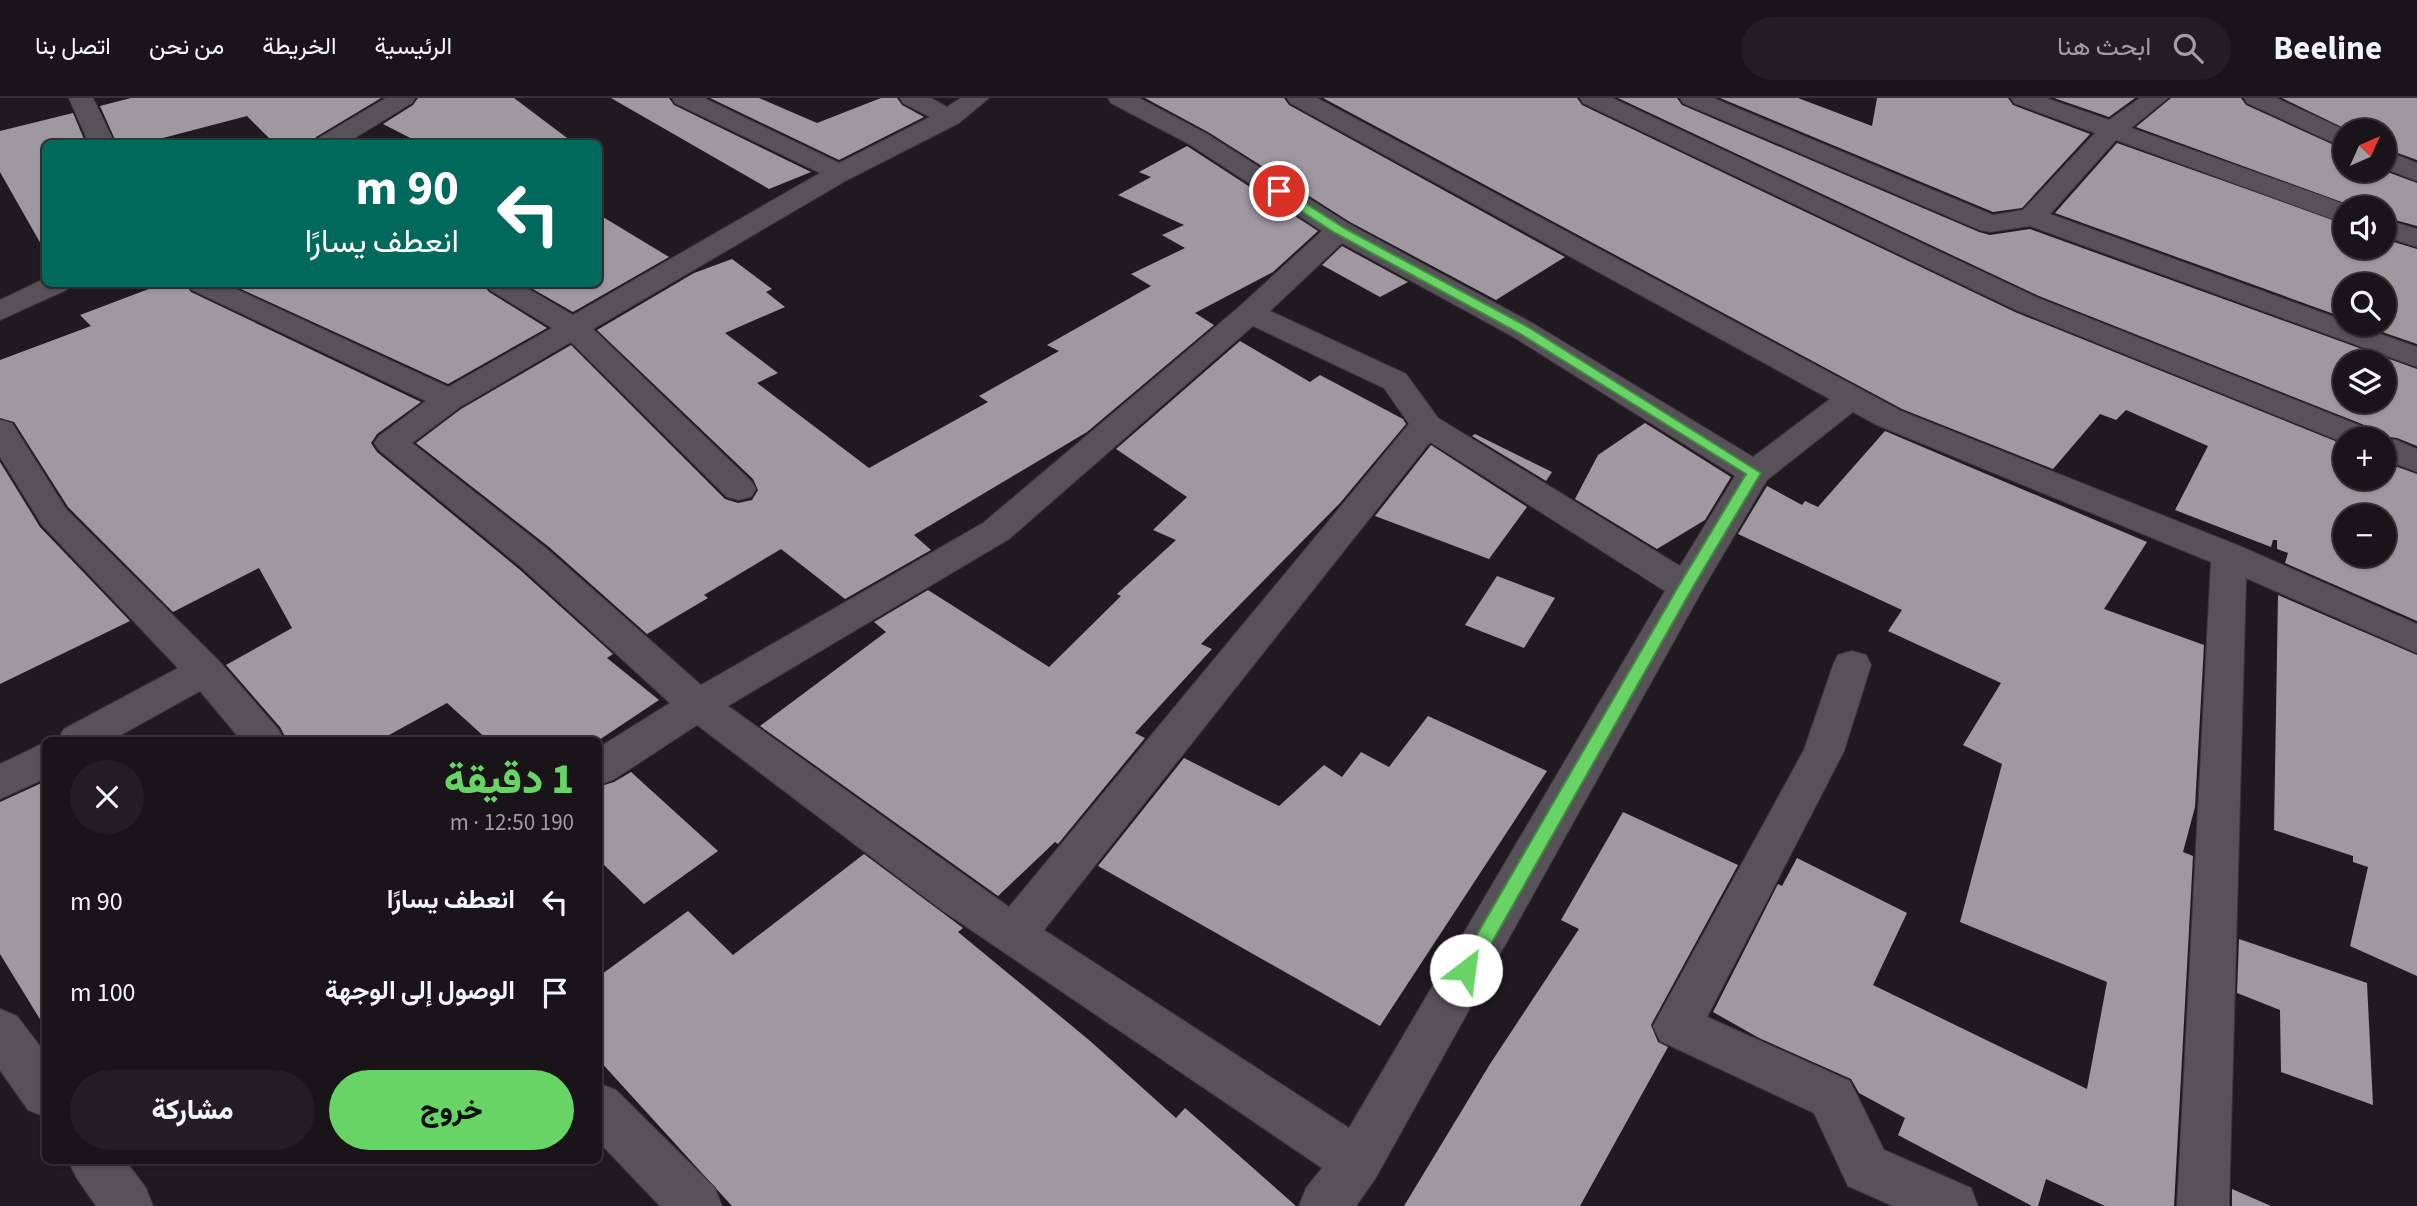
<!DOCTYPE html>
<html lang="ar">
<head>
<meta charset="utf-8">
<style>
  :root { --surface:#181418; --page:#211d21; --text:#f1f3f6; --muted:#9f9ea2; --line:#363337; --accent:#67d465 }
  body { margin:0; font-family:"Source Sans 3",Vazirmatn,sans-serif; background:var(--page); color:var(--text); direction:rtl; height:100vh; display:flex; flex-direction:column; font-size:26px; white-space:nowrap }
  * { box-sizing:border-box; margin:0 }
  p { font-size:23px; color:var(--muted) }
  .icon { flex:none; width:38px; height:38px; fill:none; stroke:currentColor; stroke-width:2; stroke-linecap:round; stroke-linejoin:round }
  .map { position:relative; flex:1; overflow:hidden; direction:ltr }
  .panel { position:absolute; left:42px; top:639px; width:560px; height:427px; display:flex; flex-direction:column; background:var(--surface); border-radius:10px; box-shadow:0 2px 5px #0004,0 0 0 2px var(--line); direction:rtl }
  .panel>* { flex:none }
  .banner { position:absolute; left:42px; top:42px; width:560px; height:147px; border-radius:10px; box-shadow:0 2px 5px #0004,0 0 0 2px var(--line); direction:rtl; background:#00695c; color:#fff; overflow:hidden }
  .needle { width:46px; rotate:45deg }
  .fabs { position:absolute; left:2333px; top:21px; display:grid; gap:14px }
  .fabs a { display:grid; place-items:center; width:63px; height:63px; border-radius:50%; background:var(--surface); box-shadow:0 2px 5px #0004,0 0 0 2px var(--line); font-size:35px }
  .pin { position:absolute; display:grid; place-items:center; width:60px; height:60px; color:#fff; margin:-30px; border:4px solid #fff; border-radius:50%; box-shadow:0 2px 7px #0007 }
  .me { position:absolute; width:77px; margin:-38px; rotate:30deg; stroke-linejoin:round; filter:drop-shadow(0 0 5px #0008) }
  .turn { display:flex; align-items:center; gap:24px; height:147px; padding:0 28px; font-size:32px }
  .turn .icon { width:91px; height:91px; stroke-width:2.5 }
  .turn b { display:block; font-size:49px; line-height:60px }
  .round { display:grid; place-items:center; flex:none; width:74px; height:74px; border-radius:37px; background:var(--page) }
  .head { display:flex; align-items:center; justify-content:space-between; height:119px; padding:0 28px }
  h1 { font-size:42px; font-weight:800; line-height:52px; color:var(--accent) }
  .cta { display:flex; gap:14px; margin-top:auto; padding:14px 28px }
  .cta a { flex:1; height:80px; border-radius:42px; background:var(--accent); color:#111; font-size:28px; font-weight:800; line-height:80px; text-align:center }
  .cta a+a { background:var(--page); color:var(--text) }
  ul { padding:0; list-style:none }
  li { display:flex; align-items:center; gap:21px; height:91px; padding:0 28px }
  li div { flex:1 }
  li b { display:block; font-size:26px }
  li em { font-style:normal }
  header { display:flex; align-items:center; gap:42px; box-sizing:border-box; height:98px; padding:0 35px; background:var(--surface); border-bottom:2px solid var(--line) }
  header strong { font-size:33px }
  nav { display:flex; gap:38px; margin-inline-start:auto; font-size:24px }
  .search { width:490px; height:63px; background:var(--page); display:flex; align-items:center; gap:18px; box-sizing:border-box; padding:0 24px; border-radius:38px; color:var(--muted); font-size:26px }
  .map>svg:first-child { display:block }
  .building { fill:#9f98a0; fill-rule:evenodd }
  .lines { fill:none; stroke-linecap:round; stroke-linejoin:round }
  .minor-casing { stroke:#3a363c; stroke-width:2 }
  .minor { fill:#575158; fill-rule:evenodd }
  .route { fill:#67d465; stroke:#438a42; stroke-width:2 }
</style>
</head>
<body>
<header>
<strong>Beeline</strong>
<div class="search"><svg class="icon" aria-label="search" viewBox="0 0 24 24"><circle cx="10" cy="10" r="6"/><path d="M15 15l6 6"/></svg>ابحث هنا</div>
<nav><a>الرئيسية</a><a>الخريطة</a><a>من نحن</a><a>اتصل بنا</a></nav>
</header>
<div class="map">
<svg width="2417" height="1108" viewBox="0 0 2417 1108">
  <rect width="100%" height="100%" fill="#201a20"/>
  <!-- building -->
  <g class="building">
    <path d="M131,0H381L316,39L311,46H275L247,18L140,46H117L100,8Z"/>
    <path d="M418,0H514L575,46H422L383,26L413,7Z"/>
    <path d="M611,0H669L674,7L811,74L769,91Z"/>
    <path d="M710,0H759L817,25L881,0H897L902,7L924,19L839,62Z"/>
    <path d="M1145,0H1284L1289,7L1565,159L1496,202L1350,124L1208,34Z"/>
    <path d="M1323,0H1577L1582,7L2015,214L2345,347V380H2384V364L2417,376V523L2285,465L2288,455L2277,451V442H2273L2271,449L2175,412L2208,348L2126,312L2116,322L2100,316L2053,371L1902,311ZM2345,418H2384V457H2345Z"/>
    <path d="M1618,0H1677L1682,7L1979,134L1990,137L2030,131L2417,271V348L2397,340L2382,338L2377,332L2039,198ZM2345,264H2384V303H2345Z"/>
    <path d="M1720,0H1798L1872,28L1877,0H2008L2013,7L2090,36L2022,110L1993,114Z"/>
    <path d="M2054,0H2135L2109,19Z"/>
    <path d="M2171,0H2241L2246,7L2345,52V72H2382L2417,85V128L2384,119V110H2358L2136,29Z"/>
    <path d="M2282,0H2417V62L2384,50V33H2350Z"/>
    <path d="M73,15L86,46H46V155L0,74V33Z"/>
    <path d="M2117,45L2345,126V149H2384V141L2417,151V246L2359,226H2384V187H2345V220L2055,115Z"/>
    <path d="M1187,48L1318,133L1273,174L1195,215L1214,227L1087,334L914,437L931,452L845,501L781,451L704,497L708,500L647,536L549,449L416,345L461,311L571,247L725,401L738,405L752,402L758,392L753,381L597,232L694,175L732,161L772,191L766,194L785,209L725,235L778,275L757,285L869,370L988,304L979,298L1059,253L1047,247L1151,188L1131,176L1185,150L1162,137L1184,127L1118,97L1151,79L1139,74Z"/>
    <path d="M598,116L669,159L573,214L524,186H598Z"/>
    <path d="M1342,148L1408,184L1380,199L1322,167Z"/>
    <path d="M162,186H185L191,194L421,304L377,336L371,345L377,354L519,471L613,556L607,560L659,602L599,642H488L447,605L380,642H287L280,629L226,567L292,530L259,470L173,514L68,409L14,324L0,320V262L91,228L80,217Z"/>
    <path d="M230,186H483L489,194L547,230L448,286Z"/>
    <path d="M1240,243L1310,284L1320,277L1403,321L1406,326L1340,405L1201,546L1212,551L1135,635L1145,640L1058,746L1055,744L998,798L760,628L886,534L874,524L928,492L1049,569L1121,498L1117,496L1176,442L1153,432L1187,399L1116,351Z"/>
    <path d="M1645,325L1731,379L1705,422L1657,451L1575,401L1598,357Z"/>
    <path d="M1885,333L2147,444L2104,511L2204,547L2195,709L2183,754L2193,758L2174,1108H2105L2046,1081L2038,1108H2032L1898,1037L1905,1020L1859,995L1851,981L1759,940L1713,914L1778,786L1782,788L1797,760L1907,815L1873,887L2087,991L2107,884L1960,824L2002,666L1963,647L2001,585L1888,533L1902,512L1738,436L1767,388L1802,407L1805,403L1818,409Z"/>
    <path d="M1475,336L1552,374L1546,383L1472,338Z"/>
    <path d="M1431,347L1527,409L1489,461L1375,418Z"/>
    <path d="M0,364L40,429L130,523L0,586Z"/>
    <path d="M1497,478L1555,500L1524,550L1465,527Z"/>
    <path d="M2278,497L2417,557V878L2350,848L2368,769L2353,764V758L2274,732Z"/>
    <path d="M1428,618L1547,673L1380,928L1098,768L1184,660L1279,708L1324,667L1342,679L1361,654L1389,669Z"/>
    <path d="M631,674L718,753L644,806L598,761V689L614,684Z"/>
    <path d="M46,683V931L0,856V704Z"/>
    <path d="M1623,714L1738,767L1651,927L1658,944L1668,949L1580,1108H1404L1490,966L1579,831L1561,822Z"/>
    <path d="M864,756L963,830L958,834L1089,942L1176,1020L1185,1010L1296,1108H732L598,961V879L688,813L733,857Z"/>
    <path d="M2239,841L2367,885L2373,1007L2281,974L2280,912L2237,895Z"/>
    <path d="M2232,1091L2271,1108H2232Z"/>
  </g>
  <g class="lines">
    <!-- minor casing -->
    <g class="minor-casing">
      <g id="minor">
        <path d="M69,0H93L115,46H89Z"/>
        <path d="M386,0H415L412,5L345,46H313L317,41Z"/>
        <path d="M672,0H704L839,65L930,19L903,5L900,0H931L947,9L961,0H989L959,25L847,82L593,231L751,383L756,391L751,399L739,402L727,399L571,244L460,309L412,345L547,451L701,587L983,425L1239,209L1322,133L1189,46L1111,5L1108,0H1139L1207,36L1349,126L1534,226L1753,359L1830,301L1290,5L1287,0H1317L1901,313L2242,449L2417,526V555L2246,480L2229,1108H2177L2211,464L1877,327L1853,314L1767,382L1704,489L1375,1081L1356,1108H1299L1306,1090L1322,1070L943,813L697,627L613,682L598,687V650L670,605L521,469L379,352L374,345L379,338L426,303L192,192L187,186H225L448,289L552,230L490,192L486,186H520L573,217L820,75L675,5ZM1342,145L1512,238L1735,378L1680,468L1438,320L1406,276L1270,213ZM1253,228L1384,290L1409,326L1009,809L728,608L1009,441ZM1430,344L1665,493L1349,1030L1044,832Z"/>
        <path d="M1580,0H1612L2038,200L2376,334L2380,340L2396,342L2417,351V374L2384,361V341H2345V345L2016,212L1583,5Z"/>
        <path d="M1680,0H1713L1993,117L2023,112L2095,35L2014,5L2011,0H2046L2109,22L2140,0H2168L2131,30L2355,110H2345V124L2335,122L2116,42L2050,116L2345,223V226H2352L2417,249V269L2030,128L1990,134L1980,132L1683,5Z"/>
        <path d="M2244,0H2276L2347,33L2345,50L2247,5Z"/>
        <path d="M2384,52L2417,65V83L2384,70Z"/>
        <path d="M2384,121L2417,131V149L2384,138Z"/>
        <path d="M46,180V186H71L66,192L0,222V202Z"/>
        <path d="M0,322L12,325L66,411L219,563L278,631L284,642H241L200,593L112,642H58L64,631L178,570L42,427L0,359Z"/>
        <path d="M1852,553L1866,557L1871,567L1844,653L1707,919L1850,983L1884,1052L1971,1090L1978,1108H1893L1848,1088L1814,1015L1660,943L1653,928L1804,652L1833,567L1838,557Z"/>
        <path d="M46,644V680L0,701V666Z"/>
        <path d="M0,911L17,918L46,956V1019L28,1012L0,972Z"/>
        <path d="M598,985L616,992L715,1090L722,1108H660L598,1043Z"/>
        <path d="M68,1062H125L146,1090L153,1108H96L76,1079Z"/>
      </g>
    </g>
    <!-- minor -->
    <use href="#minor" class="minor"/>
  </g>
  <!-- route -->
  <path class="route" d="M1275,91H1283L1344,130L1528,229L1761,375L1693,489L1473,878L1466,880L1460,878L1457,872L1460,866L1678,489L1746,376L1519,235L1335,135L1275,96Z"/>
</svg>
<div class="fabs">
<a><svg class="needle" viewBox="-14 -14 28 28"><path d="M0-13l5 13h-10z" fill="#e53935"/><path d="M0 13l5-13h-10z" fill="#9f9ea2"/></svg></a>
<a><svg class="icon" aria-label="sound" viewBox="0 0 24 24"><path d="M4 9h4l5-4v14l-5-4H4zM17 9q2 3 0 6"/></svg></a>
<a><svg class="icon" aria-label="search" viewBox="0 0 24 24"><circle cx="10" cy="10" r="6"/><path d="M15 15l6 6"/></svg></a>
<a><svg class="icon" aria-label="layers" viewBox="0 0 24 24"><path d="M12 4l9 5-9 5-9-5zM3 14l9 5 9-5"/></svg></a>
<a>+</a>
<a>−</a>
</div>
<div class="pin" style="left:1279px;top:93px;background:#d93025"><svg class="icon" aria-label="arrive" viewBox="0 0 24 24"><path d="M6 21V4h12l-3 4 3 4H6"/></svg></div>
<svg class="me" style="left:1466px;top:872px" viewBox="-20 -20 40 40"><circle r="19" fill="#fff"/><path d="M0-13L10 11 0 6-10 11z" fill="#67d465"/></svg>
<div class="banner">
<div class="turn"><svg class="icon" aria-label="left" viewBox="0 0 24 24"><path d="M17 20v-9H6M10 6l-5 5 5 5"/></svg><div><b>90 m</b>انعطف يسارًا</div></div>
</div>
<section class="panel">
<div class="head"><div><h1>1 دقيقة</h1><p>190 m · 12:50</p></div><a class="round"><svg class="icon" aria-label="close" viewBox="0 0 24 24"><path d="M6 6l12 12M18 6L6 18"/></svg></a></div>
<ul>
<li><svg class="icon" aria-label="left" viewBox="0 0 24 24"><path d="M17 20v-9H6M10 6l-5 5 5 5"/></svg><div><b>انعطف يسارًا</b></div><em>90 m</em></li>
<li><svg class="icon" aria-label="arrive" viewBox="0 0 24 24"><path d="M6 21V4h12l-3 4 3 4H6"/></svg><div><b>الوصول إلى الوجهة</b></div><em>100 m</em></li>
</ul>
<div class="cta"><a>خروج</a><a>مشاركة</a></div>
</section>
</div>
</body>
</html>
